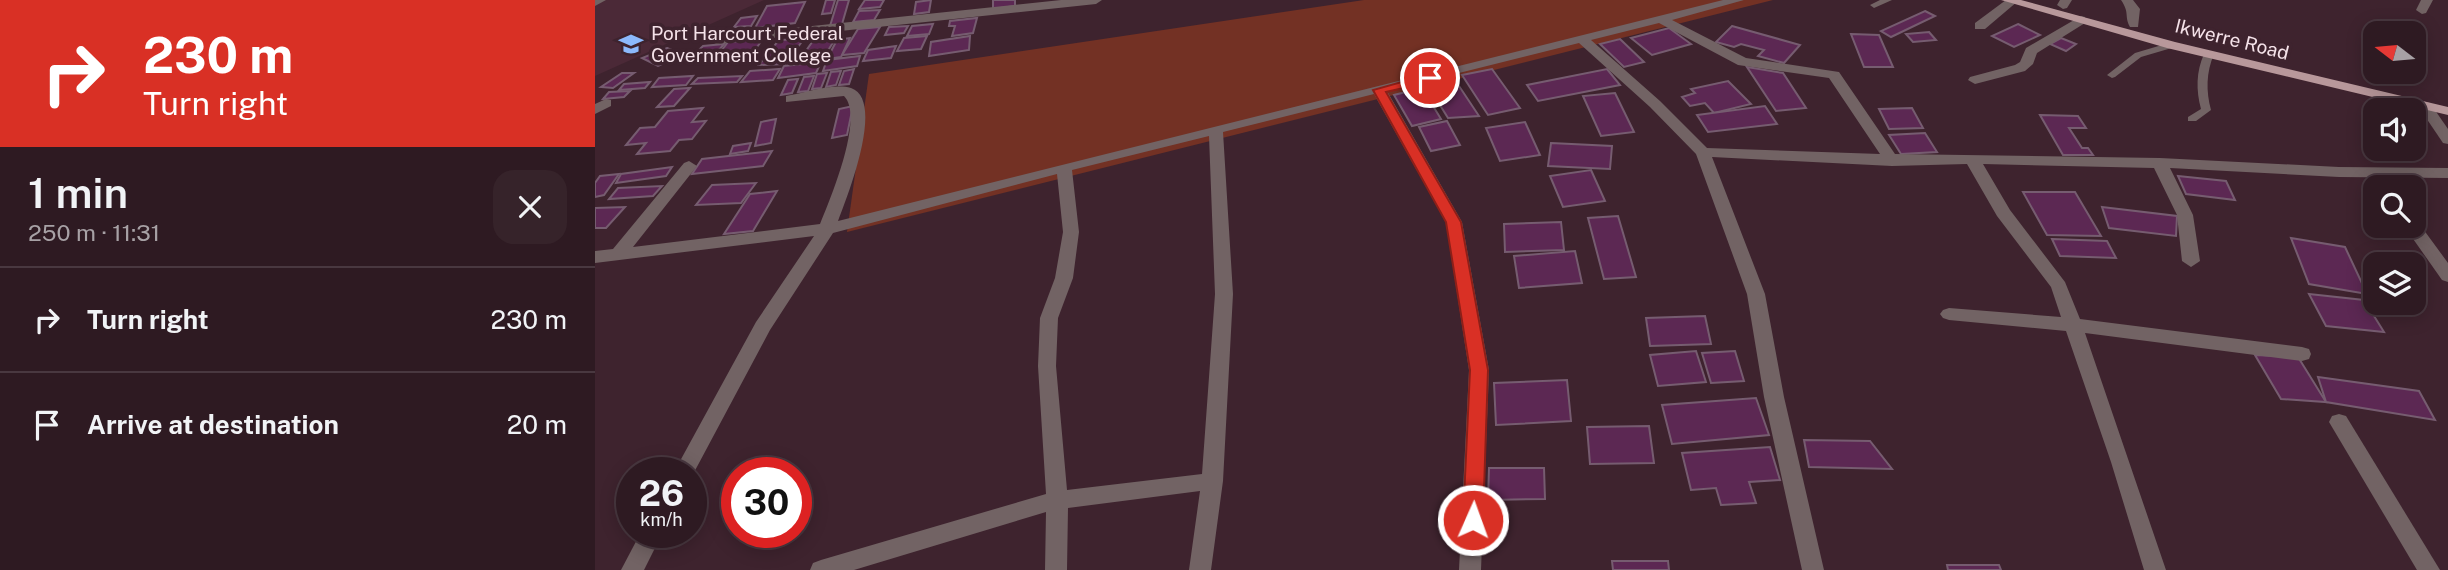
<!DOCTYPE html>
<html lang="en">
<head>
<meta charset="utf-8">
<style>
  :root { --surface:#2e1a22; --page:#36232a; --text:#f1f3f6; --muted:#a7a1a5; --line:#493840 }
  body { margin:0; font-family:"Public Sans",sans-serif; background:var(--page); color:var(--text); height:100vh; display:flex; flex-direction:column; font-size:26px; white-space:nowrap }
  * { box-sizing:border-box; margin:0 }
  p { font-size:23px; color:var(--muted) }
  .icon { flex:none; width:38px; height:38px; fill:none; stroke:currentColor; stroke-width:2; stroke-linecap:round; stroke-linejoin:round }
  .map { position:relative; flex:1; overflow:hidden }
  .sheet { display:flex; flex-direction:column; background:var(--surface); width:595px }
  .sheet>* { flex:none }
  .top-card { background:#d93025; color:#fff; overflow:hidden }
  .needle { width:46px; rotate:286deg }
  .tools { position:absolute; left:1768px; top:21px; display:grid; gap:14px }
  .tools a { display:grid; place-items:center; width:63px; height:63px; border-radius:14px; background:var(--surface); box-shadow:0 4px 18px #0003,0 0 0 2px var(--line); font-size:35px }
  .speed { position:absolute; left:21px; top:457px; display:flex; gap:14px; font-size:35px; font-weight:700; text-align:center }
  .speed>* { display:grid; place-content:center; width:91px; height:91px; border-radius:50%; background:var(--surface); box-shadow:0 4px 18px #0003,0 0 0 2px var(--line); line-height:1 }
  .speed small { font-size:18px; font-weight:400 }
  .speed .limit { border:10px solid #d22; background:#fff; color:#111 }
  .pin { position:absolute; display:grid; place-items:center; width:60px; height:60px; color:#fff; margin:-30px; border:4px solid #fff; border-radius:50%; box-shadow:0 2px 7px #0007 }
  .me { position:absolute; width:77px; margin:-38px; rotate:2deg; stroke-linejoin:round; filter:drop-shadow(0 0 5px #0008) }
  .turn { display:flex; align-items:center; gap:24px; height:147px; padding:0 28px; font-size:32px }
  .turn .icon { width:91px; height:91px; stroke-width:2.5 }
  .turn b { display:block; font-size:49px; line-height:60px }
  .round { display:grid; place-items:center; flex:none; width:74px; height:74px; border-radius:21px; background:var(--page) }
  .overview { display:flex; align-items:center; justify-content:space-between; height:119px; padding:0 28px }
  h1 { font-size:42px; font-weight:600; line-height:52px }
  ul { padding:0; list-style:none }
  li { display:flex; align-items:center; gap:21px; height:105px; padding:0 28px; border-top:2px solid var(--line) }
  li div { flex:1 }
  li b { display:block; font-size:26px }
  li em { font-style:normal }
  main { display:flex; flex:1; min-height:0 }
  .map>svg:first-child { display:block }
  .built { fill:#4b2937 }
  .green { fill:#733124 }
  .building { fill:#5c2853; stroke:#765c70; stroke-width:2 }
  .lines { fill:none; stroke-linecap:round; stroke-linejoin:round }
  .service { fill:#726364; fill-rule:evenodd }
  .minor { fill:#726364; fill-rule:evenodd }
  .primary { fill:#b8989b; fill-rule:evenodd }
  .route { fill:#d93025; stroke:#8d1f18; stroke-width:2 }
  .labels { text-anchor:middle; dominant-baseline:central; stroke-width:7; stroke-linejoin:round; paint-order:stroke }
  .far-poi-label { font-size:19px; fill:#f5e2e9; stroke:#3e232e; text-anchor:start }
  .far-street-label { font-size:19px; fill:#f5e2e9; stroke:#3e232e }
</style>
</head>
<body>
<main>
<section class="sheet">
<div class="top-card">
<div class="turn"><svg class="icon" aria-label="right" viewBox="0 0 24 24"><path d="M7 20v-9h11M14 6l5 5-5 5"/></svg><div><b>230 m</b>Turn right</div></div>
</div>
<div class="overview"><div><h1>1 min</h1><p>250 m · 11:31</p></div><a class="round"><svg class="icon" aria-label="close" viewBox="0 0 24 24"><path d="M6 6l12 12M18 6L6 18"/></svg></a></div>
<ul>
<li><svg class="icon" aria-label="right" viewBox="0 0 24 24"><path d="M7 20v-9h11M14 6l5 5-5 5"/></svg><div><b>Turn right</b></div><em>230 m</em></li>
<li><svg class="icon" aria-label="arrive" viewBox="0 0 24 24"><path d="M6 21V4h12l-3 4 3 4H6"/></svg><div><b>Arrive at destination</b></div><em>20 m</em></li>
</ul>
</section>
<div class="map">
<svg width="1853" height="570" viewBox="0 0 1853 570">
  <rect width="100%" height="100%" fill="#3e232e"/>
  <!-- built -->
  <path class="built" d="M0,0H169L0,76Z"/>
  <!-- green -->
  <path class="green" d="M769,0H1178L252,232L274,74Z"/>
  <!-- building -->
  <g class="building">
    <path d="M231,0H240L236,13L227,14Z"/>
    <path d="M243,0H254L247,24L235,26Z"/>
    <path d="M270,0H289L285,7L264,9Z"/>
    <path d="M336,0L334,12L319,14L321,2Z"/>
    <path d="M398,0H420V6L398,9Z"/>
    <path d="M210,2L200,23L160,28L172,6Z"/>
    <path d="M285,10L279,20L258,22L264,11Z"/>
    <path d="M1330,11L1340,16L1296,37L1286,31Z"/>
    <path d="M162,16L156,26L139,27L146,18Z"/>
    <path d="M382,18L378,33L357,36L360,26H354L355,21Z"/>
    <path d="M338,24L334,34L312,36L317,26Z"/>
    <path d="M1423,24L1445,35L1419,47L1397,36Z"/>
    <path d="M313,26L309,33L290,35L294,27Z"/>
    <path d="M1137,26L1205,45L1189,63L1163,56L1169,50L1146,44L1139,47L1121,42Z"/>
    <path d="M285,27L269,53L247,55L263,29Z"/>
    <path d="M1074,28L1096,44L1057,55L1036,38Z"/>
    <path d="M1334,32L1341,40L1318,42L1311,34Z"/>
    <path d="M244,33L227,60L204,61L222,35Z"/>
    <path d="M1256,34L1284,35L1298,67H1269Z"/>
    <path d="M332,36L326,49L302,51L309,38Z"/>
    <path d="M375,36L374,50L334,56L336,42Z"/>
    <path d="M255,38L246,57L232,59L242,40Z"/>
    <path d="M1466,38L1481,44L1471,51L1455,44Z"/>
    <path d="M168,39L159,51L124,54L133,42Z"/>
    <path d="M209,39L190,64L164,65L184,40Z"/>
    <path d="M1025,39L1049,62L1029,67L1005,44Z"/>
    <path d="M129,44L119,56L97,57L108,46Z"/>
    <path d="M301,46L296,58L268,61L273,50Z"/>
    <path d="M72,48L89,55L63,66L47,58Z"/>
    <path d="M265,56L262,66L228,71L232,60Z"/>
    <path d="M226,62L221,73L183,78L189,66Z"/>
    <path d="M1152,67L1188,73L1211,108L1181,111Z"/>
    <path d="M185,69L178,80L146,82L155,71Z"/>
    <path d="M259,69L254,84L244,85L249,71Z"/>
    <path d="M897,69L925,108L893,115L867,75Z"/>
    <path d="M1012,69L1025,85L943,101L932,85Z"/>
    <path d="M246,71L241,85L231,87L236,72Z"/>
    <path d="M27,73H39L18,88L6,87Z"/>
    <path d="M232,73L226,88L217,89L222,74Z"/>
    <path d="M98,76L91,85L57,87L64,78Z"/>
    <path d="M147,76L142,82L97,84L103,78Z"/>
    <path d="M219,76L213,91L203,92L209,77Z"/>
    <path d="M203,79L197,93L186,95L193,80Z"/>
    <path d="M860,80L884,116L853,118L833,86Z"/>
    <path d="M1133,81L1156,104L1119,113L1110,103L1095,106L1087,97L1100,93L1096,89Z"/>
    <path d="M55,82L50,88L24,90L29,84Z"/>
    <path d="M95,88L79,106L62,107L79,89Z"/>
    <path d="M827,88L846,119L817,126L799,95Z"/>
    <path d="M35,91L29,97L8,99L14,92Z"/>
    <path d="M1020,93L1039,132L1006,136L988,96Z"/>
    <path d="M258,106L252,135L237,138L244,109Z"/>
    <path d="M1170,106L1182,124L1113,132L1102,115Z"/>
    <path d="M108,108L97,122L111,121L97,139L84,140L75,151L42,154L51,143L31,145L45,128L60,127L73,111Z"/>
    <path d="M1317,108L1328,128L1294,129L1284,109Z"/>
    <path d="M1445,115L1483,116L1491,128H1474L1487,148H1493L1498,155H1468Z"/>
    <path d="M181,119L176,143L160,146L166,122Z"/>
    <path d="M852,121L865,145L836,151L824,127Z"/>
    <path d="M930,122L945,155L905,161L891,128Z"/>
    <path d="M1330,133L1342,152L1306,154L1294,135Z"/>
    <path d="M156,143L153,151L135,154L138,146Z"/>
    <path d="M956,143L1017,146L1015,169L953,166Z"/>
    <path d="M177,151L168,166L97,174L107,159Z"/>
    <path d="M77,167L71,176L21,183L26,174Z"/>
    <path d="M996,170L1010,201L968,207L955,176Z"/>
    <path d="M24,174L9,195L0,197V183L5,176Z"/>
    <path d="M1583,176L1631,181L1640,200L1591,194Z"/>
    <path d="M161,183L146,203L101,205L117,185Z"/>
    <path d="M67,186L58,196L14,199L23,188Z"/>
    <path d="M182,191L158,231L129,234L155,194Z"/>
    <path d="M1428,192H1480L1506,236L1452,235Z"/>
    <path d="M30,207L11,228H0V208Z"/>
    <path d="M1507,207L1582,216L1581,236L1514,228Z"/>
    <path d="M1023,216L1041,277L1009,279L993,218Z"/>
    <path d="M966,222L969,250L910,252L909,224Z"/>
    <path d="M1696,238L1750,247L1772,294L1714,284Z"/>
    <path d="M1457,239L1512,241L1521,258L1465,256Z"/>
    <path d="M980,251L987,283L924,288L919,256Z"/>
    <path d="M1714,294L1769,300L1789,332L1731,326Z"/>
    <path d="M1110,316L1116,344L1055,346L1051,318Z"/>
    <path d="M1101,351L1111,382L1063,386L1055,355Z"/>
    <path d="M1140,351L1149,381L1116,383L1107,353Z"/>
    <path d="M1660,355L1703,357L1731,402L1686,399Z"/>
    <path d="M1723,377L1824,391L1840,420L1731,402Z"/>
    <path d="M972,380L976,421L901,425L899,383Z"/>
    <path d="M1161,398L1174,435L1077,444L1067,405Z"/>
    <path d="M1054,426L1059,463L995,464L992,427Z"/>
    <path d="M1209,440L1275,441L1297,469L1214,467Z"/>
    <path d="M1175,447L1185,480L1154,482L1161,503L1126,505L1121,488L1096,490L1087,453Z"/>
    <path d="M894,468H949L950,499L893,500Z"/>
    <path d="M1017,561H1073L1074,570H1018Z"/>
    <path d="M1352,565H1404L1406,570H1353Z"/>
  </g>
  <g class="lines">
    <!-- service -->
    <g class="service">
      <path d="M1285,0H1297L1279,8L1275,5Z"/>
      <path d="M1577,42L1582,45L1580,47L1546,57L1520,77L1517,78L1512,75L1540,53Z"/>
      <path d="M1614,51L1619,54C1611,73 1611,91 1616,110L1601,121H1593V117L1606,109C1601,90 1601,72 1609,54Z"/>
    </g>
    <!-- minor -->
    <g class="minor">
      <path d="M0,0H11L0,6Z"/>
      <path d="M466,0H507L501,4L121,44L114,40L121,36Z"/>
      <path d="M1128,0H1149L1077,20L1151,58L1244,72L1300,154L1565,158L1744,167L1853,168V178L1744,177L1575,168L1598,215L1605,261L1596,267L1587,261L1582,215L1559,168L1388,164L1415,210L1470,282L1485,319L1707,347L1714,349L1716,354L1714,359L1707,361L1490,333L1571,570H1549L1516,462L1471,331L1354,320L1348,318L1345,314L1348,310L1354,308L1466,317L1456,287L1402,216L1372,164L1297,166L1117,157L1170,294L1189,397L1229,570H1207L1169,397L1152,294L1101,154L1055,107L984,43L792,91L867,222L894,370L886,570H864L874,370L851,222L779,94L628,132L638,294L628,481L616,570H594L605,491L473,508L472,570H450L451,512L259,570H215L218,563L226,560L451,494L443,366L445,318L460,278L468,232L462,174L238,233L175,330L96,478V472H79L161,322L219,236L0,263V251L18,249L89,163L94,161L102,166L38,247L225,224C235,199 270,117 249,96L191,102V96L196,95C213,92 239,83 256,88C291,100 252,197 243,221ZM1064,23L1143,65L1234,78L1285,154L1112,148L1065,101L996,40ZM614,136L620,294L607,474L472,490L461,366L463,318L478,278L484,232L477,170Z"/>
      <path d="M1411,0L1423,1L1390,29H1380V23Z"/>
      <path d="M1465,0H1477L1472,8L1468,9L1462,5Z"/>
      <path d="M1526,0H1538L1545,9L1543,27H1535C1529,16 1535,13 1526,0Z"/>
      <path d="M1826,0H1838L1831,13L1827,14L1821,10Z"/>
      <path d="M1486,16L1490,17V23L1442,53L1438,64L1430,71L1380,84L1373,80L1375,77L1420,65L1425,62L1431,48Z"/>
      <path d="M11,99L16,100V106L0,114V104Z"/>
      <path d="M1830,102L1835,103L1853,129V144L1848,143L1823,106Z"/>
      <path d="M1818,221L1823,222L1853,263V282L1847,280L1809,226H1818Z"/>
      <path d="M1744,414L1751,416L1845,570H1822L1734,422L1737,416Z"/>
      <path d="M46,532H68L49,570H26Z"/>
    </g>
    <!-- primary -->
    <path class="primary" d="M1406,0H1426L1580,42L1853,107V115L1572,48Z"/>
  </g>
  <!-- route -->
  <path class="route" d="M835,74L840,75V81L791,92L866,222L893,370L888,520L885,526L878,529L871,526L868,520L875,370L851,222L778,90Z"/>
  <!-- icons -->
  <defs>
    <g id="university-bare" transform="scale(1.89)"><path d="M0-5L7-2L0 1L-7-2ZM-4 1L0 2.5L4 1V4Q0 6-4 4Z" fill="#8cb9fc" stroke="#3e232e" stroke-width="2.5" paint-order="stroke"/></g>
  </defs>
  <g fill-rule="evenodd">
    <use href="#university-bare" x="36" y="44"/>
  </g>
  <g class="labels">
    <!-- far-poi labels -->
    <g class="far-poi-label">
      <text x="56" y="33">Port Harcourt Federal<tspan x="56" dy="22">Government College</tspan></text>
    </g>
    <!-- far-street labels -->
    <g class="far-street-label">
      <text transform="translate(1637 39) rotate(14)">Ikwerre Road</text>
    </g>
  </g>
</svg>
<div class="tools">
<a><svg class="needle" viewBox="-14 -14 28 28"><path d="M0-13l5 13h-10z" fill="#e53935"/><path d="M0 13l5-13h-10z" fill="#a7a1a5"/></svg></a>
<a><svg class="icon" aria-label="sound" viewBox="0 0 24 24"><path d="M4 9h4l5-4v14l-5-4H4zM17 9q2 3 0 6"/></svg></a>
<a><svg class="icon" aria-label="search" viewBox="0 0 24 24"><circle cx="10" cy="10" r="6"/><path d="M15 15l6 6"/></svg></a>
<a><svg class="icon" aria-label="layers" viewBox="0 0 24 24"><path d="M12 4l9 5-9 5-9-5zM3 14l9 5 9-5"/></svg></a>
</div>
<div class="speed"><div>26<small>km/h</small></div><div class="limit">30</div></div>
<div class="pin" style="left:835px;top:78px;background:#d93025"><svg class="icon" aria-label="arrive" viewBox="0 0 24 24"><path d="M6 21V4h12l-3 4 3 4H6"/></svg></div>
<svg class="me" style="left:878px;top:520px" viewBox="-20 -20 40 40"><circle r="17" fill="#d93025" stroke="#fff" stroke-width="3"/><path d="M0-11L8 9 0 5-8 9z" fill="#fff"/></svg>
</div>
</main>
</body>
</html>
